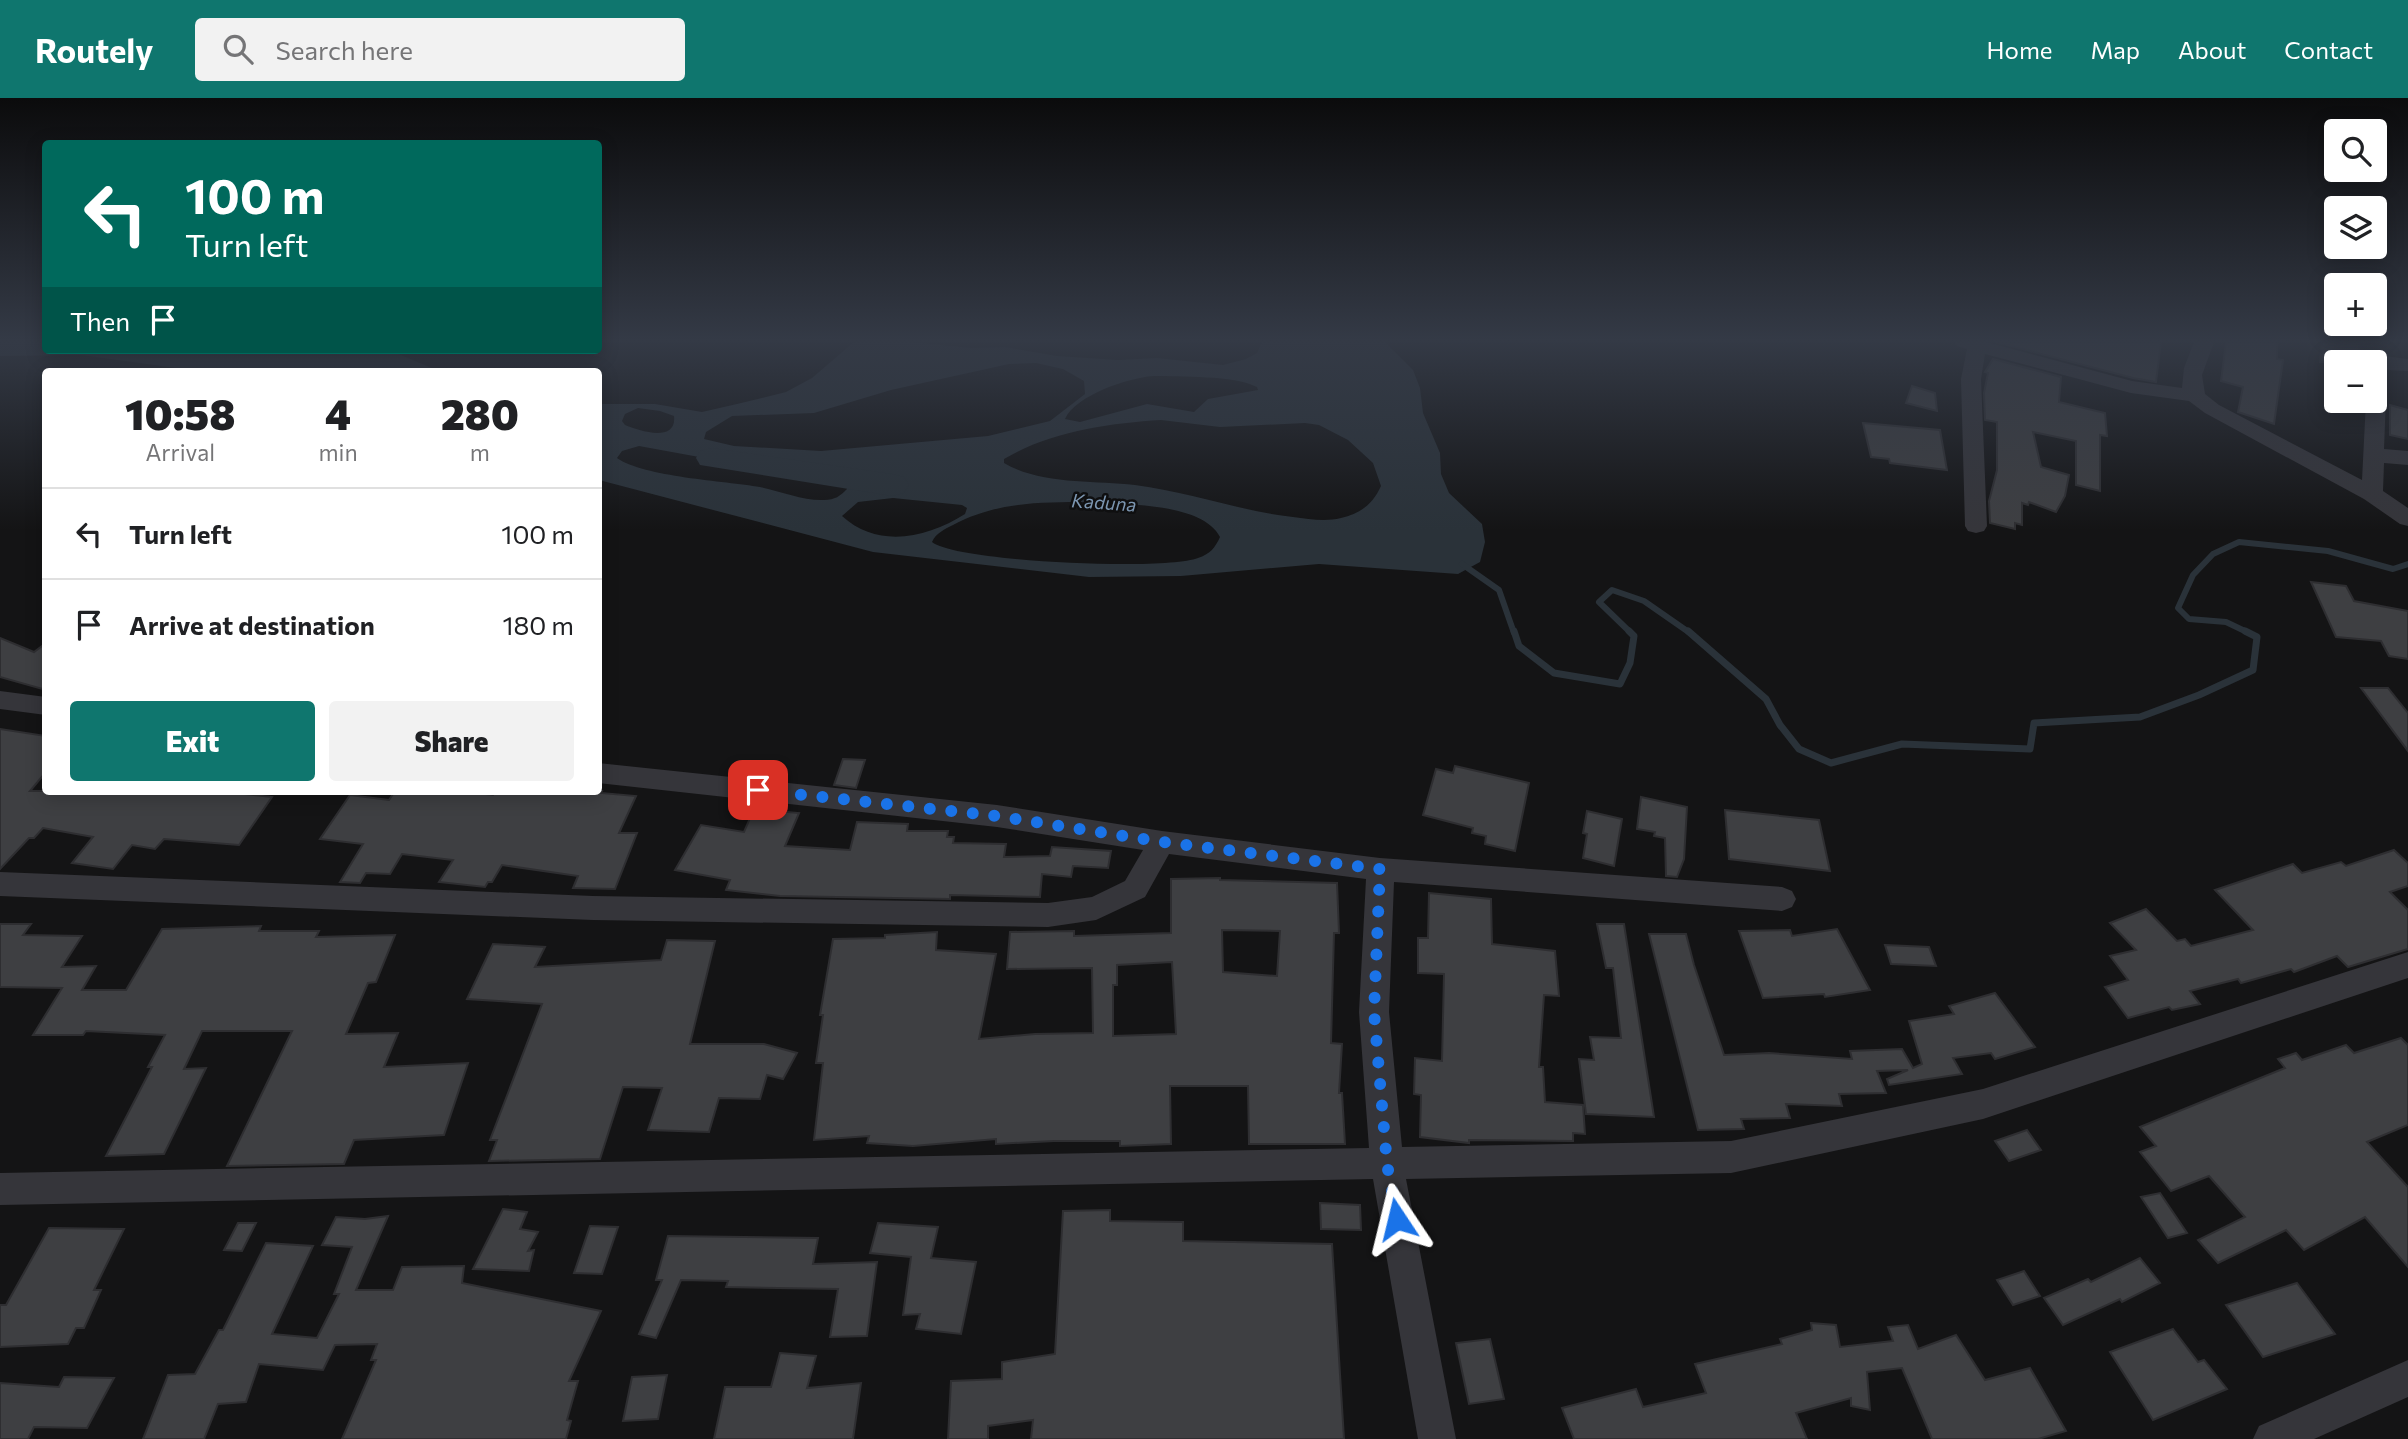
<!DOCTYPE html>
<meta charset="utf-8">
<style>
:root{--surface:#fff;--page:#f2f2f2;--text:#202124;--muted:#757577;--line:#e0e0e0;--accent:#0f766e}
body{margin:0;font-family:Commissioner,sans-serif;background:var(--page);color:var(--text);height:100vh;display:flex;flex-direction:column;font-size:26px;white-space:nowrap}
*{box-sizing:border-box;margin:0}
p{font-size:23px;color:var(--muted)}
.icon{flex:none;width:38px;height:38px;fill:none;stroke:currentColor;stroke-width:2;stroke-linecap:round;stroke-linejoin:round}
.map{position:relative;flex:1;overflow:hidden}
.panel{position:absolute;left:42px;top:270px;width:560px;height:427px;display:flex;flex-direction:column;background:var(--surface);border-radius:7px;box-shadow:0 4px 18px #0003}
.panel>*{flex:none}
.top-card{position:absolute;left:42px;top:42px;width:560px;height:214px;border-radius:7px;box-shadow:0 4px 18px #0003;background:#00695c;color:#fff;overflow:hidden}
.controls{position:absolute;left:2324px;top:21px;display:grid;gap:14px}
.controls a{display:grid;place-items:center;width:63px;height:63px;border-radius:7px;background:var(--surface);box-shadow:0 4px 18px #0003;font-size:35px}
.pin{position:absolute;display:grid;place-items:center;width:60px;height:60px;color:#fff;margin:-30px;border-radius:14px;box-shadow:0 4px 10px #0006}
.me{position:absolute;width:77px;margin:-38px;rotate:350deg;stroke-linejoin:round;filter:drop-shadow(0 0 5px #0008)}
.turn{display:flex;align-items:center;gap:24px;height:147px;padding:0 28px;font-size:32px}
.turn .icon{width:91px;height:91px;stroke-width:2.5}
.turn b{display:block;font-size:49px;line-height:60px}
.then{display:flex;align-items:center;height:66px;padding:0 28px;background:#0003;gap:14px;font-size:26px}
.eta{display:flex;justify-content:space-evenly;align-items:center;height:119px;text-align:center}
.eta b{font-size:42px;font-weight:800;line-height:49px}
.cta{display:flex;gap:14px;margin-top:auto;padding:14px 28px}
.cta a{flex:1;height:80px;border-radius:7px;background:var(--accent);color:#fff;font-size:28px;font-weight:800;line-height:80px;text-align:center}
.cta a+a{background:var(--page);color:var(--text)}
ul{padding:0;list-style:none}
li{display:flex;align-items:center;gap:21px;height:91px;padding:0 28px;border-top:2px solid var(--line)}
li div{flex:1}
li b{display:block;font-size:26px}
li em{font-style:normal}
header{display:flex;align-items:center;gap:42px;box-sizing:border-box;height:98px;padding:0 35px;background:var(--accent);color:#fff}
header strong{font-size:33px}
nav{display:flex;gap:38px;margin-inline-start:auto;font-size:24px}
.search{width:490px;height:63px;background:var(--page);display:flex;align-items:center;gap:18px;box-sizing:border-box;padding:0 24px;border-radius:7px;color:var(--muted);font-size:26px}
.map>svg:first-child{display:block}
</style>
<header>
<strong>Routely</strong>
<div class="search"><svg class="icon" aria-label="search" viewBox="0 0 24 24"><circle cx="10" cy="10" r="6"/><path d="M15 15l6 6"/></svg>Search here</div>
<nav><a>Home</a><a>Map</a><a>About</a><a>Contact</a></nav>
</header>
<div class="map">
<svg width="2408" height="1341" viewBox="0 0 2408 1341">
<rect width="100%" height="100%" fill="#141415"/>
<g fill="#2a3239" fill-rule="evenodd">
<path d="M0,244H45L46,252H389L439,273H198L81,257L0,258Z"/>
<path d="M854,244H911L971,250L1005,249L1057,258L1118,262L1157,260L1223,267L1246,261L1257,255L1262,244H1385L1413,272L1420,290L1423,315L1440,355L1441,376L1449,395L1482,426L1485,444L1480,464L1458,476L1319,466L1181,478L1089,479L873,454L599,382V306H655L702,314L737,306L786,294L812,280ZM1036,265L1063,271L1084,283L1085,296L1050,323L988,338L821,353L734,348L704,341L706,334L732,318L814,315L891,292L1009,266ZM1153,278C1181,279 1233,277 1257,289L1258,292L1208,301L1194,314L1147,306L1080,324L1065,321C1076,297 1128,280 1153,278ZM638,310L660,313L674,318C677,345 639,333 625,327L622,323L625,316ZM1161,322L1220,329L1305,325L1319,327L1348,342L1373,365L1381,388C1373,406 1360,416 1341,420C1325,424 1309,421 1293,419C1240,413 1189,394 1135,387C1093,382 1042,387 1004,365V361C1049,334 1109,325 1161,322ZM639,348L721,363L837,379L846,385L847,391C840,398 835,402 824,402C804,403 780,393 760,389C725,383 644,379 617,360L622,353ZM893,400L962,407L967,410L965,416C927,440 878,451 842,418L858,404ZM1088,404C1123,407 1202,404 1220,439C1215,450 1210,456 1198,460C1165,473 957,464 932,444C936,435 945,431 953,427C996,404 1040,404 1088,404Z"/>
</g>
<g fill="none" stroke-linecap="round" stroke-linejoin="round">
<g stroke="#2a3239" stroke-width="6">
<path d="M1462,466L1499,492L1514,535"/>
<path d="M1631,535L1599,504L1612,492L1644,503L1690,535"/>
<path d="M2249,535L2226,524L2189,521L2178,510L2193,477L2213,456L2239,444L2328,453L2393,471L2408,466"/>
</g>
<g stroke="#2a3239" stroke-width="7">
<path d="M1514,533L1519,548L1554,575L1620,586L1630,565L1634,538L1629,533"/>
<path d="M1688,533L1766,601L1780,627L1799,651L1831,665L1902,646L2030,651L2034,625L2140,619L2199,597L2253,572L2257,539L2245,533"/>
</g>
<path fill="#2a3239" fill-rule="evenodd" d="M712,350L892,376L904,379L909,387L904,395L892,398L700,367L696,360L700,353Z"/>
</g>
<g fill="#3e3f42" stroke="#2e2e31" stroke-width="2" fill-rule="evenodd">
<path d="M1996,244H2161L2156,284L2133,280Z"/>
<path d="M2226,244H2277V261L2283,262L2274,326L2238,314L2243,289L2221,283Z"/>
<path d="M2322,244H2359V264H2320Z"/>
<path d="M1993,261L2061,279L2059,304L2105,315L2107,338L2100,337V393L2076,387V343L2033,334L2041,369L2069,377L2065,398L2056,414L2029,404L2028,407L2022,405V427L2015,425V431L1990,425L1989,403L1997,372V324L1985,322L1984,295L1988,275L1985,274Z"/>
<path d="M1912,288L1935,295L1937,313L1906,305Z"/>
<path d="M2390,307L2408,312V341L2390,337Z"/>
<path d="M1863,325L1940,332L1947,372L1890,365L1889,361L1871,359Z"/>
<path d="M2311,484L2346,488L2354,503L2408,513V561L2389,558L2381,543L2336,539Z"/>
<path d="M0,540L34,554L46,545V592L0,579Z"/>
<path d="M2361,590H2388L2408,615V653Z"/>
<path d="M0,631L46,638V674L30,693H217L272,699L239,747L164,741L155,751L132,747L113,771L72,765L93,739L43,730L34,740H29L0,771Z"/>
<path d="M843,661L865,662L856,690L834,687Z"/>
<path d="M1455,668L1529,685L1515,753L1485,746L1486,738L1472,735L1473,730L1423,717L1436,671L1453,675Z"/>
<path d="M395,693L455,696L462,693L493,697L496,693L563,696L564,693H602L601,695L636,698L619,735H637L615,791L573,790L578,778L502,767L492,784H488L485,789L439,784L453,762L402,756L390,776L366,775L360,785L340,784L363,746L320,741L350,697L389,702Z"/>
<path d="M1641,699L1687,709L1684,761L1677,779L1666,778L1665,740L1654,738L1655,734L1637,731Z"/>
<path d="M754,711L799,715L785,748L850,752L857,724L908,726L907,733H948L947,739H954L953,745L1006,746L1004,759L1050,758L1052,749L1111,753L1108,770L1073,768L1071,779L1042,776L1040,799L950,797V801L780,798L726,792L730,782L675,772L701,727L744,734Z"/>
<path d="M1725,712L1819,722L1830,773L1729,761Z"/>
<path d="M1587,713L1622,721L1614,768L1583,760L1587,736L1583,735Z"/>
<path d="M2394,752L2408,765V788L2390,794L2408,812V851L2348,869L2337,858L2294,874L2291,871L2241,885L2238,881L2190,893L2200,906L2172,912L2169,909L2128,920L2105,889L2128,882L2110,858L2136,852L2110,825L2146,811L2177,843L2185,841L2191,848L2253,832L2215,792L2293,766L2302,775L2341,764L2346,768Z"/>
<path d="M1220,780V782L1337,785L1339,835H1334L1331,945L1342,946L1339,995H1342L1345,1046H1249L1248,988H1170L1171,1046L1120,1048V1043H1054L996,1046V1041L913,1048L867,1045L869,1038L814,1042L823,965H816L823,917H820L833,841L885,840V837L937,834L936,852L996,856L979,941L1035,936L1093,935L1092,870L1007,871L1010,834L1074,833V838L1171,835V781ZM1222,832L1280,833L1277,878L1223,874ZM1172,864L1176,936L1113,938V887H1117V867Z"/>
<path d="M1429,795L1491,801L1492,846L1555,853L1559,898L1544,897L1539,969H1543L1545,1004L1583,1007L1585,1036L1573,1035V1043L1469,1042V1045L1420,1039L1421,997L1414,996L1415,960L1442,963L1444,876L1418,875V840H1428Z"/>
<path d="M0,826H31L23,837L82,838L62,869L96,868L82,892H126L162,831L261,828L259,833H319L316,839L395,837L376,884L368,885L346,936L398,935L384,969L468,965L444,1037L354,1042L344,1066L227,1068L292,933H202L184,971L206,970L164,1056L106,1058L152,969H148L165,937L86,933L83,937H33L62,890L0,889Z"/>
<path d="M1597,826H1624L1654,1019L1586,1016L1579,961L1594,962L1590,939L1621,940L1613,870H1606Z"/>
<path d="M1837,831L1870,892L1825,899L1824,896L1763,900L1739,833L1790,832L1792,838Z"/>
<path d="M1649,836H1686L1694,867L1724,957L1769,955L1852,961L1850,953L1902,951L1913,970L1922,966L1909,923L1954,916L1949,908L1995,895L2035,949L1995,961L1991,955L1953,960L1962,976L1889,987L1887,981L1908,972L1877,973L1886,995L1839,996L1842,1008L1786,1006L1790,1020L1741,1021L1744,1031L1698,1032Z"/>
<path d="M667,842L715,843L690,946H764L797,955L783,981L767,977L760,1001L719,1000L709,1034L648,1032L662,990L623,989L600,1061L489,1063L497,1042H490L542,906L467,901L493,846L545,849L535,869L661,862Z"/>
<path d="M1885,847L1929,849L1936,868L1891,866Z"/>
<path d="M2401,940L2408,947V1027L2367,1044L2408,1089V1169L2365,1119L2304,1152L2286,1132L2218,1165L2198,1142L2245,1119L2209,1078L2171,1093L2140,1054L2156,1048L2140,1029L2285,970L2278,961L2296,955L2302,962L2346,947L2354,955Z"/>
<path d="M2027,1032L2041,1052L2009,1063L1995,1043Z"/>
<path d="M2160,1095L2187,1135L2168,1140L2141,1099Z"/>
<path d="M1320,1105L1360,1107L1361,1132L1321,1131Z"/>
<path d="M503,1111L527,1114L520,1131L538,1134L528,1153L534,1152L529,1173L473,1171Z"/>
<path d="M1110,1112V1123L1183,1124V1143L1332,1146L1344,1341H1031L1033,1322L988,1328V1341H948L951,1283L1002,1281V1264L1055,1256L1063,1113Z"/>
<path d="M388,1118L356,1192H393L402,1169L464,1168L462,1185L601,1213L569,1283H578L567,1322L571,1323L566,1341H342L376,1262H371L377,1246L335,1247L323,1272L259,1266L246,1304L218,1306L204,1341H143L168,1277L195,1276L219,1232H223L266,1145L313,1148L272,1236L317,1240L339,1196H334L352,1149L322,1147L336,1119L365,1121Z"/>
<path d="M238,1125H256L242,1153L224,1152Z"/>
<path d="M878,1125L938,1129L931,1160L976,1164L961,1236L916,1231L920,1216L903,1217L911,1159L870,1155Z"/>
<path d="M590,1128L618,1129L602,1176L574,1175Z"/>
<path d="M49,1130L124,1131L94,1192H101L84,1230H76L68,1246L0,1249V1207H6Z"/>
<path d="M668,1138L818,1140L813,1166L877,1164L867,1238L830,1239L838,1191L726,1189L728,1183L681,1182L656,1240L639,1236L662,1182H656Z"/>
<path d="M2140,1160L2160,1185L2122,1204L2120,1201L2063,1227L2044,1200L2088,1181L2091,1184Z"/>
<path d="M2024,1173L2040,1198L2013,1207L1997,1182Z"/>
<path d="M2297,1185L2335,1236L2263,1259L2226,1207Z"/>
<path d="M1811,1225L1836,1227L1840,1249L1893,1243L1888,1229L1908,1227L1918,1251L1956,1237L1985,1282L2030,1270L2066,1333L2038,1341H1932L1902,1270L1867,1274L1870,1312L1851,1308V1300L1796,1315L1807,1341H1574L1562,1310L1636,1291L1643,1309L1706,1295L1695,1266L1782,1246L1780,1241L1812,1232Z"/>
<path d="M2173,1231L2198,1264L2204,1262L2227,1291L2153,1322L2110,1254Z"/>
<path d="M1490,1241L1504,1301L1469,1306L1456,1245Z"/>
<path d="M780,1255L816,1258L807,1290L861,1285L853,1341H714L725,1289H771Z"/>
<path d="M667,1277L658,1321L623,1323L632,1279Z"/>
<path d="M64,1279L114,1280L87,1330L34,1329L28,1341H0V1285L59,1289Z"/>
</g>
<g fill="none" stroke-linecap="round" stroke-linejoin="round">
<g fill="#35353a" fill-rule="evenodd">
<path d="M1954,244H1986L2132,283L2182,290L2184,270L2194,244H2214L2202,277L2205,296L2219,307L2362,382L2366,303H2375V264H2372L2384,258L2408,261V273L2387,272L2384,351L2408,353V367L2384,365L2383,393L2408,410V428L2400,426L2364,401L2205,315L2189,303L2131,295L1985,256L1981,281L1987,428L1984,433L1976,435L1968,433L1965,428L1961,281L1967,251L1957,248Z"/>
<path d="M0,593L46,599V617L0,611Z"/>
<path d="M598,665L997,707L1162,733L1380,760L1782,789L1792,793L1796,801L1792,809L1782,813L1394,784L1389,914L1402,1049L1731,1043L1983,991L2408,854V880L1983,1021L1731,1075L1406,1081L1456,1341H1418L1373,1081L0,1107V1075L1369,1050L1359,914L1366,781L1169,756L1145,799L1096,822L1048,829L593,822L0,798V774L593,798L1048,805L1092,799L1125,783L1143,752L997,729L598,685Z"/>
<path d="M2408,1262V1299L2314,1341H2253L2259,1328Z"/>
</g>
</g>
<linearGradient id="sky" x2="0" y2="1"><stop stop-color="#0b0b0c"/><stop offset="0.56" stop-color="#343a46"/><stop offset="1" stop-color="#343a46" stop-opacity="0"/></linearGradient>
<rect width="2408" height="432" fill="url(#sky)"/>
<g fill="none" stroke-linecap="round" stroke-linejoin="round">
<path stroke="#1a73e8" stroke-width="12" stroke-dasharray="0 21.6" d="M758,692L997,718L1162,744L1380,771L1374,914L1387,1066L1397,1121"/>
</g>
<g text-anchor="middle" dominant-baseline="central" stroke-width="5" stroke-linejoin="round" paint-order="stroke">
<g font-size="19" font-style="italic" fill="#7c96b1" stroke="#0f0f10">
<text transform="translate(1104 404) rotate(4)">Kaduna</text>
</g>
</g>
</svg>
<div class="controls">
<a><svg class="icon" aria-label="search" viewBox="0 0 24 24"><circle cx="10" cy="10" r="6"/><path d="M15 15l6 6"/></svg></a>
<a><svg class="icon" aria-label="layers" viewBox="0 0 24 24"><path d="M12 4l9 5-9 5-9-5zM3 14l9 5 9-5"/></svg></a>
<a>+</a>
<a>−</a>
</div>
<div class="pin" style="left:758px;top:692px;background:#d93025"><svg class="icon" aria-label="arrive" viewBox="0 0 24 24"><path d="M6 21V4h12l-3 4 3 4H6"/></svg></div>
<svg class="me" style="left:1397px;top:1121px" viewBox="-20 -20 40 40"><path d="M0-17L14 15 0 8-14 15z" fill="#1a73e8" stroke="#fff" stroke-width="4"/></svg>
<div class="top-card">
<div class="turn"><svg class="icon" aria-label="left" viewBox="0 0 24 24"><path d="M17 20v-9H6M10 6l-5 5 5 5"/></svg><div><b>100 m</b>Turn left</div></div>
<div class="then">Then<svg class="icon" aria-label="arrive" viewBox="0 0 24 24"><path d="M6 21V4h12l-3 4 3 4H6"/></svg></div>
</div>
<section class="panel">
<div class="eta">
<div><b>10:58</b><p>Arrival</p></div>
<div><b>4</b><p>min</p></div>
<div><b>280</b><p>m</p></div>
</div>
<ul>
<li><svg class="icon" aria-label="left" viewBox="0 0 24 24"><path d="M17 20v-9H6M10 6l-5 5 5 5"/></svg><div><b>Turn left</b></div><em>100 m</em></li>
<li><svg class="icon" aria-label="arrive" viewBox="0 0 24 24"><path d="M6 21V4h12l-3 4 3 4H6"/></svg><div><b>Arrive at destination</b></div><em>180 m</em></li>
</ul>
<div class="cta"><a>Exit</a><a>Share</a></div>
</section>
</div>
